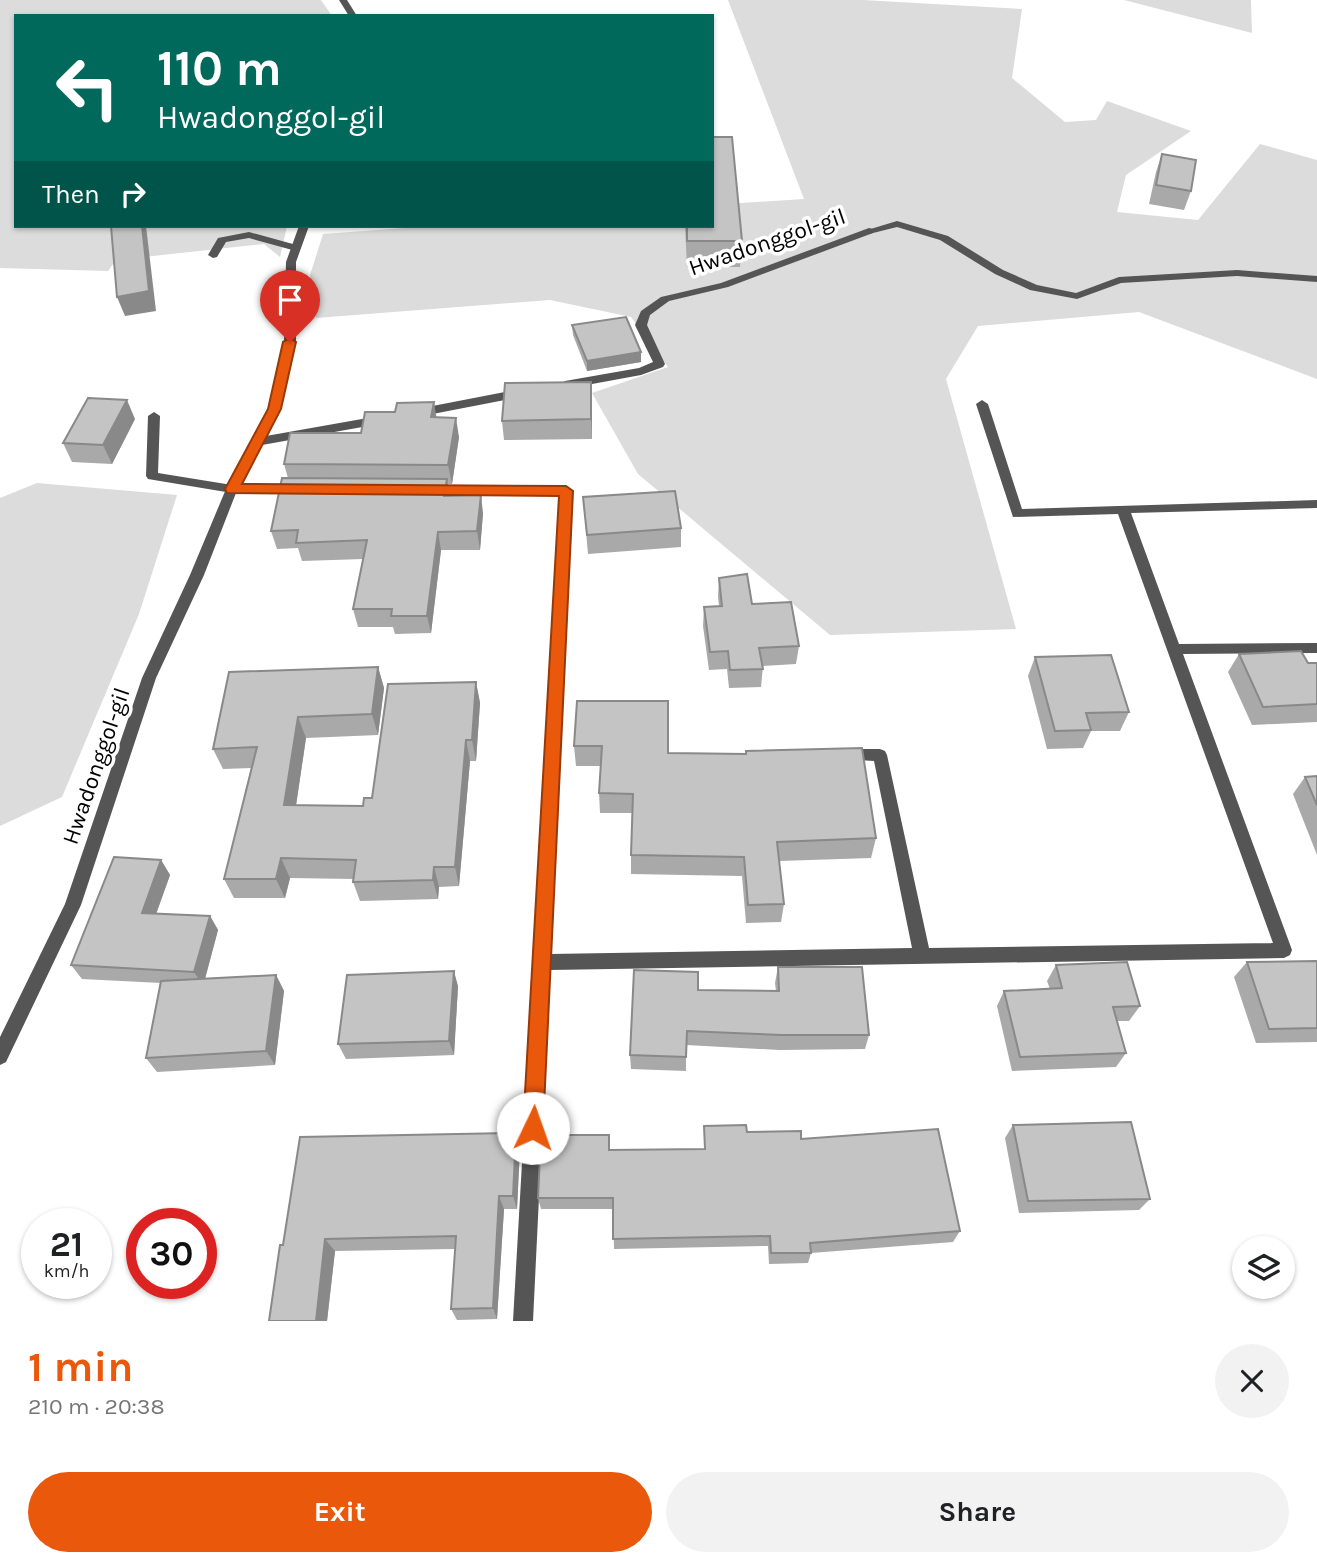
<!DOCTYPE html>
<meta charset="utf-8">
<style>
:root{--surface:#fff;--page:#f2f2f2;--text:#202124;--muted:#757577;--accent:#ea580c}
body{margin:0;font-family:Karla,sans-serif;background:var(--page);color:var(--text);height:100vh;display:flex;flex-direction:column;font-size:26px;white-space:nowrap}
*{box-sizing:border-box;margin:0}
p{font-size:23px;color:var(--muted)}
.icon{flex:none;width:38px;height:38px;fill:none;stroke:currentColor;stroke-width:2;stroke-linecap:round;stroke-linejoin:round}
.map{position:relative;height:1321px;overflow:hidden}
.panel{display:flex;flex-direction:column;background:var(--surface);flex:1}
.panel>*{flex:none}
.guide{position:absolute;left:14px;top:14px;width:700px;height:214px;border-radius:0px;box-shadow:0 2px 5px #0004;background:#00695c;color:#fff;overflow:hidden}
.controls{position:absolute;left:1232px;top:1236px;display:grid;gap:14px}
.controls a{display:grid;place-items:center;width:63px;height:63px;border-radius:50%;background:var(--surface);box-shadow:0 2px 5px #0004;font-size:35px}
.speed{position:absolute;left:21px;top:1208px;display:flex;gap:14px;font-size:35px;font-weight:700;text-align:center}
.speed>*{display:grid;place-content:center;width:91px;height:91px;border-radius:50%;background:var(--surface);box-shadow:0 2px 5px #0004;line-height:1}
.speed small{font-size:18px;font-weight:400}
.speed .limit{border:10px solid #d22;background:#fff;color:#111}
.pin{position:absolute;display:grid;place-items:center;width:60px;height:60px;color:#fff;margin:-72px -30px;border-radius:50% 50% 50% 0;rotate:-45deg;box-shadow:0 0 7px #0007}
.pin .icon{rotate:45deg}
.me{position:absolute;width:77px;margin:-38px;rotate:3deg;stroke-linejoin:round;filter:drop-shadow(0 0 5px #0008)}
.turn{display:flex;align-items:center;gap:24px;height:147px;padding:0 28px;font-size:32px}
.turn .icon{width:91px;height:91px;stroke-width:2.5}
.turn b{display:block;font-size:49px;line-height:60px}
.then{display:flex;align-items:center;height:66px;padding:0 28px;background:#0003;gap:14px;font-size:26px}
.round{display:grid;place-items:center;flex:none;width:74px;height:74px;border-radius:37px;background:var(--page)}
.head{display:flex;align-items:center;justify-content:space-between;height:119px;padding:0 28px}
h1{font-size:42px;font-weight:700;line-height:52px;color:var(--accent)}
.primary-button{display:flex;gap:14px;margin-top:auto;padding:14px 28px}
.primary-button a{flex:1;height:80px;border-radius:42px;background:var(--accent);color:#fff;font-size:28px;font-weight:700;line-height:80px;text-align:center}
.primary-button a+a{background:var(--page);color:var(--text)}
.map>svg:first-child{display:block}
</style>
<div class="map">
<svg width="1317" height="1321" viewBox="0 0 1317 1321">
<rect width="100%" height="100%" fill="#fff"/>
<g fill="#dcdcdc">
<path d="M0,0H321L332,16H16V226H287L280,257L264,244L116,260L108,271L0,268Z"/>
<path d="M728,0H863L1022,9L1012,78L1065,122L1096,120L1107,101L1191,131L1126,175L1117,212L1198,220L1260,144L1317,160V379L1139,312L978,326L946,379L1016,629L830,635L638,474L592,393L668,367L631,317L550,300L316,318L310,275L323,234L431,226H712V205L804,199Z"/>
<path d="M1124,0H1251L1252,33Z"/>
<path d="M37,483L177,495L139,614L62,797L0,826V498Z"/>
</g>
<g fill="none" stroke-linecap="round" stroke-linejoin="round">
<g fill="#555" fill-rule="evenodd">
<path d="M897,221L948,236L1003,270L1037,285L1076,293L1119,277L1237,270L1317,276V282L1237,276L1121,283L1077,299L1030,290L995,274L940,240L897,227L869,234L864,231Z"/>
<path d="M249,232L300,246L301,248L296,251L249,238L226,242L217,257L213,258L208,255L218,238Z"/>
<path d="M154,412L160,416L158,473L232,485L238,489L236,492L232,493L148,479L146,476L148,416Z"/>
</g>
<g fill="#555" fill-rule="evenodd">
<path d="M339,0H347L357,16H349Z"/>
<path d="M299,226H309L296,262V342L281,409L266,436L379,416L385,420L379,424L262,445L241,485H297L303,489L297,493H236L204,575L156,678L81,905L6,1062L0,1065V1037L65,904L142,678L190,575L226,489L269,409L284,342L286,262Z"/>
<path d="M869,228L873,229V233L728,287L669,301L650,315L647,325L665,364L663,367L641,375L565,389L559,385L565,381L639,368L653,362L635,325L641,311L661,297L721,283Z"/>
<path d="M521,389L527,393L525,396L417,417L411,413L417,409Z"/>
<path d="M982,400L988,404L1022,509L1317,500V508L1131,513L1179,644L1317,643V653L1183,654L1292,950L1290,955L1284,958L550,970L533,1321H513L560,495L430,494L424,490L426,487H566L572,491L550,954L912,948L874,761L840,759L838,755L840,751L845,749H880L885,751L887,755L929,948L1273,943L1118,514L1013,517L976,404Z"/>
</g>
</g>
<g fill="#a9a9a9">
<path d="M1162,154L1191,191L1184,210L1149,204L1156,172Z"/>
<path d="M685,226H712L742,241L740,267H687Z"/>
<path d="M572,325L641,362L587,371L573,335Z"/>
<path d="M592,401V439L504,440L502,421Z"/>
<path d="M437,417L459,437L452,484H448L450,496L483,513L480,550H441L431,633L395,634L393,627H358L353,609L363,559L302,561L298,548L277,549L271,531L288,478L284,464L361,433Z"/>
<path d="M135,419L112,464L72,462L63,443Z"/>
<path d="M583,497L681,528V547L588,554Z"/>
<path d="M719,578L752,604L799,646L796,664L763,666L761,687L729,688L727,669L709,670L703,626L704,607L719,606L718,597Z"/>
<path d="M1239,654L1308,663H1317V722L1252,725L1228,672Z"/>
<path d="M1035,657L1129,712L1120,731H1091L1083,748L1047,749L1028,676Z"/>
<path d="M378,667L384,688L378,735L306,738L296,806H363L372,798L476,682L480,703L476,761H470L459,886L439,887L438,899L360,901L353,882V879L290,878L285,898H234L224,879L251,768L223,769L213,749Z"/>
<path d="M577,701L668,753L876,838L871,858L779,861L784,904L781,922L746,923L742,876L631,874V855L632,813H600L599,793L601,766H576L574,746Z"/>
<path d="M1317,776V855L1293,794L1305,777Z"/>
<path d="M161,860L170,875L156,914L210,916L218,930L205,979L276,975L284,991L275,1065L157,1072L146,1058L161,983L82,979L71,965Z"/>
<path d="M1317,961V1042L1256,1043L1234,977L1247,962Z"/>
<path d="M1056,965L1140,1006L1129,1021H1117L1126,1053L1116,1067L1012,1071L997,1006L1004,991L1050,989L1047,981Z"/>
<path d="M778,967L869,1035L865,1049L779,1050L686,1045V1071L631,1069L630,1055L698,990L776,991L775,983Z"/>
<path d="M458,986L454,1055L346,1059L338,1044Z"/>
<path d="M1013,1125L1150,1199L1139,1210L1019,1213L1005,1138Z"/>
<path d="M704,1126L801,1139L960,1231L953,1242L811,1253L808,1263L769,1264L768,1246L614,1249L613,1209H541L538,1198L610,1150L704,1149Z"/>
<path d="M520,1148L517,1209H504L497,1319L457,1320L451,1309L455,1249L335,1251L327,1321H269L283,1245Z"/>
</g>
<g fill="#898989">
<path d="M142,226H146L156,311L125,316L117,297Z"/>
<path d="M641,352V362L587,371V361Z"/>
<path d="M591,382L592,401V439L591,419Z"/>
<path d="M127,400L135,419L112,464L103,445Z"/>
<path d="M434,402L437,421L431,417Z"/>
<path d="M456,418L459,437L452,484L448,465Z"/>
<path d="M447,479L450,497L444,496Z"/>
<path d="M481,495L483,513L480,550L477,531Z"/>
<path d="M438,532L441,550L431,633L427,616Z"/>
<path d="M378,667L384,688L378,735L372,714Z"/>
<path d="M476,682L480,703L476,761L472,740Z"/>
<path d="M298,717L306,738L293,825L284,805Z"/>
<path d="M466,740L470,761L459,886L455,867Z"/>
<path d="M281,858L290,878L285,898L276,879Z"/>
<path d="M161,860L170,875L151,928L142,913Z"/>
<path d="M434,867L439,887L438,899L433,880Z"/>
<path d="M210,916L218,930L203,986L194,972Z"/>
<path d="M454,971L458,986L454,1055L449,1041Z"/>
<path d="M276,975L284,991L275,1065L266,1051Z"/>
<path d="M516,1133L520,1148L517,1209L513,1196Z"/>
<path d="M499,1196L504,1209L497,1319L493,1308Z"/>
<path d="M325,1239L335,1251L327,1321H316Z"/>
</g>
<g fill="#c4c4c4" stroke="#898989" stroke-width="2">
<path d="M712,137H732L742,241H687V226H712Z"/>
<path d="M1162,154L1196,160L1191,191L1156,185Z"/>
<path d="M111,226H142L149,291L117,297Z"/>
<path d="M626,317L641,352L587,361L572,325Z"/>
<path d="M591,382V419L502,421L505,383Z"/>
<path d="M88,398L127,400L103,445L63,443Z"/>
<path d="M434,402L431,417L456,418L448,465L284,464L290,433H361L365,412H395L397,403Z"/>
<path d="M282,478L447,479L444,496L481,495L477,531L438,532L427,616H391L392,609H353L367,540L296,543L298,530L271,531Z"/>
<path d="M675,491L681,528L587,535L583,497Z"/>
<path d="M747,574L752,604L791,602L799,646L759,648L763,669L730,670L728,651L710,652L704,607L722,606L719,578Z"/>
<path d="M1301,651L1308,663H1317V704L1263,707L1239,654Z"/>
<path d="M1111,655L1129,712L1086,713L1091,730L1055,731L1035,657Z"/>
<path d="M378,667L372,714L298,717L284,805L363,806L364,798H372L388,684L476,682L472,740H466L455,867H434L433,880L353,882L356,860L281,858L276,879H224L257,747L213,749L229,672Z"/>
<path d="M577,701H668V753L746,754V751L862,748L876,838L777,842L784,904L748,905L744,857L631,855L633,794L599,793L602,746H574Z"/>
<path d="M1317,776V805L1305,777Z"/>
<path d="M114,857L161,860L142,913L210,916L194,972L71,965Z"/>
<path d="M1317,961V1028L1269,1029L1247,962Z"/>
<path d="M1127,962L1140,1006L1113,1007L1126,1053L1020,1057L1004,991L1062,988L1056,965Z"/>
<path d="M778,967H862L869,1035H782L687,1031L686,1057L630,1055L634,970L698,972V990L779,991Z"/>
<path d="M454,971L449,1041L338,1044L347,975Z"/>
<path d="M276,975L266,1051L146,1058L161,981Z"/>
<path d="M1131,1122L1150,1199L1028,1201L1013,1125Z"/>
<path d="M746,1125L747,1132L801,1131V1139L938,1129L960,1231L810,1243L811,1253H771L770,1236L613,1239V1198H538L541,1135H609V1150L705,1149L704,1126Z"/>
<path d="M516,1133L513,1196H499L493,1308L451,1309L456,1236L325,1239L316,1321H269L280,1245H283L300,1137Z"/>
</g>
<path fill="#ea580c" stroke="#983908" stroke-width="2" d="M290,338L296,342L281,409L242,484L566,486L573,491L543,1128L540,1135L533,1138L526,1135L523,1128L559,496L227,493L225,489L268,409L283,342Z"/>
<g text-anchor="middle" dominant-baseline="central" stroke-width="7" stroke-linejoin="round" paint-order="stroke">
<g font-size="23" fill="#000" stroke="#fff">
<text transform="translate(767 242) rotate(-19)">Hwadonggol-gil</text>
<text transform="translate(96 766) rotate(-71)">Hwadonggol-gil</text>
</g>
</g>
</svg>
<div class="controls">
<a><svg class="icon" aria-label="layers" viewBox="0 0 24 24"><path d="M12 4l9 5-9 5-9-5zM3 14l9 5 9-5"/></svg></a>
</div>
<div class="speed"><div>21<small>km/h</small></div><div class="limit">30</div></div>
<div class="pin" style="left:290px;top:342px;background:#d93025"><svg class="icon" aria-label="arrive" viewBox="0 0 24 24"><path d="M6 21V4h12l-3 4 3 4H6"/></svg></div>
<svg class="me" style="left:533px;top:1128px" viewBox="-20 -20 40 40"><circle r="19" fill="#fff"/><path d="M0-13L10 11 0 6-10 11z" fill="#ea580c"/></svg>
<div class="guide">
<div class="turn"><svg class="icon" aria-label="left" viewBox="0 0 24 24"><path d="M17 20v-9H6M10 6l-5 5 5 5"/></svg><div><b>110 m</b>Hwadonggol-gil</div></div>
<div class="then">Then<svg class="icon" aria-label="right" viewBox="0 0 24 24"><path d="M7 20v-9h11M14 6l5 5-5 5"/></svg></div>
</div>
</div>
<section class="panel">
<div class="head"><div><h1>1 min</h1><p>210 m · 20:38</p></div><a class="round"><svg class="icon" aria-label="close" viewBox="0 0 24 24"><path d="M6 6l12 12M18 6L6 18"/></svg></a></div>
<div class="primary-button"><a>Exit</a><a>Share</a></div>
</section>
